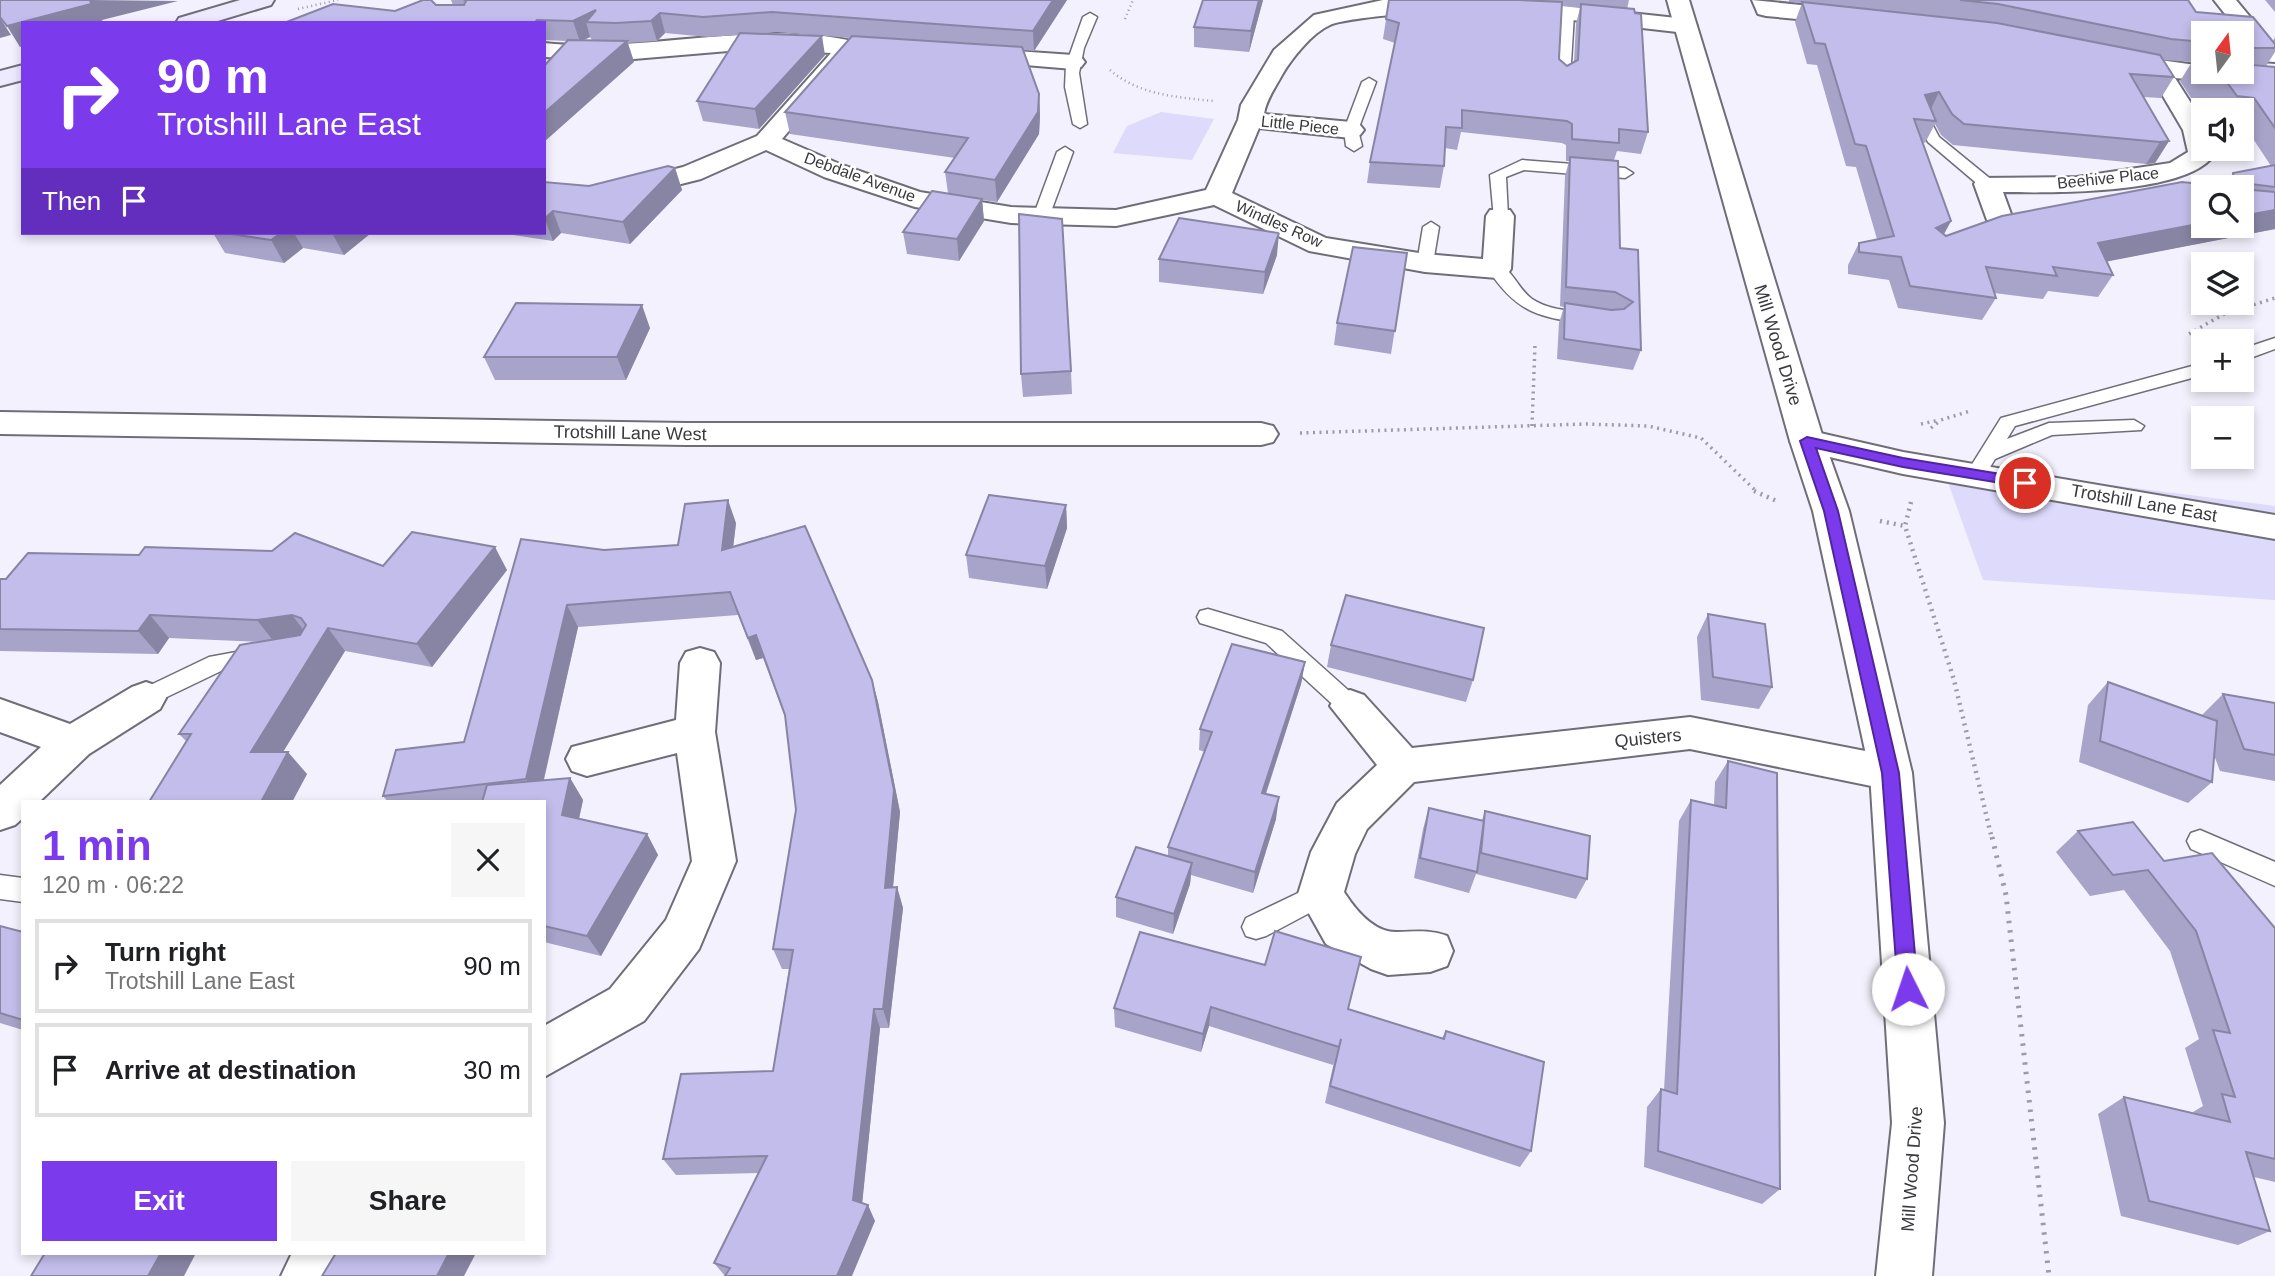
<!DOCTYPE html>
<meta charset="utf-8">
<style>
:root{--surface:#fff;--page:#f6f6f6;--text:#202124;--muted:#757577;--line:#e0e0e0;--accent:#7c3aed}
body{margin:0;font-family:Helvetica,sans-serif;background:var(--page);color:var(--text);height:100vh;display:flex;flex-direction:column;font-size:26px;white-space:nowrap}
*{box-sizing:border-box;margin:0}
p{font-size:23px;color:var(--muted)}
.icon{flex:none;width:38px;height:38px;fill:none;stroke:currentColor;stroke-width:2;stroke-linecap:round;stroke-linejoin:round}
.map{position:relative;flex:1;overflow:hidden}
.details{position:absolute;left:21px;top:800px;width:525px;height:455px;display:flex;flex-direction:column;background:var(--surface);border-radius:0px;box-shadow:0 4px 10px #0003}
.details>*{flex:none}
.hud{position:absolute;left:21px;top:21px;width:525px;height:214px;border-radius:0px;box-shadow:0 4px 10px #0003;background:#7c3aed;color:#fff;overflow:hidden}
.needle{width:46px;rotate:15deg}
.buttons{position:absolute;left:2191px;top:21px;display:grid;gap:14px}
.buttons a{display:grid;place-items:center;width:63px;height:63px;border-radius:0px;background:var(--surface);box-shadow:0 4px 10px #0003;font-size:35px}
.pin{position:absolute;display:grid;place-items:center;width:60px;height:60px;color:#fff;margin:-30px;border:4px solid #fff;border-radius:50%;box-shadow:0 2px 7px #0007}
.me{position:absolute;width:77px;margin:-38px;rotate:356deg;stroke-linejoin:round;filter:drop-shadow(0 0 5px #0008)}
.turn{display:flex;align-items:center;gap:24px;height:147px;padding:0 21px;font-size:32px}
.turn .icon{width:91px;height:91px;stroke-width:2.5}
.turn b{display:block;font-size:49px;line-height:60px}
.then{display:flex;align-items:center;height:66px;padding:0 21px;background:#0003;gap:14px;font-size:26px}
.round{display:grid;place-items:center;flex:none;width:74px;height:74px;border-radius:0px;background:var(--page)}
.head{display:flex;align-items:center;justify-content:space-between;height:119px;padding:0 21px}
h1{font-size:42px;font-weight:700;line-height:52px;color:var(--accent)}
.button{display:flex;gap:14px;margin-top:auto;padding:14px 21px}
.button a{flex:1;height:80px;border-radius:0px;background:var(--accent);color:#fff;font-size:28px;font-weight:700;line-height:80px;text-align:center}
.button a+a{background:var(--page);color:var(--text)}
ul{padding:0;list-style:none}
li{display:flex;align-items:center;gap:21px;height:94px;margin:0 14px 10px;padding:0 7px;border:4px solid var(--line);border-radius:0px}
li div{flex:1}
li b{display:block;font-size:26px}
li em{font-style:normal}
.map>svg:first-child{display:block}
</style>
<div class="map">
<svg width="2275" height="1276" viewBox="0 0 2275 1276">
<rect width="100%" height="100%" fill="#f3f1fd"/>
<g fill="#dddafc">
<path d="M1161,112L1214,119L1192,160L1113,153L1127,126Z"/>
<path d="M1941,463L2275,506V600L1983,580Z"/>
</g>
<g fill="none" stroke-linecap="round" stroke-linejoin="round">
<defs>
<g id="service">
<path d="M1567,10L1574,14L1570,80L1563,84L1556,80L1560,14Z"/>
<path d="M1090,13L1097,17L1084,48L1079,73L1087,124L1080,128L1073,124L1065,87L1066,65L1083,17Z"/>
<path d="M1369,78L1376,82L1358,130L1362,146L1354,151L1346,146L1344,130L1362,82Z"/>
<path d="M1923,115L1928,116L1939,137L1993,181V187H1981L1928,142L1916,119Z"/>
<path d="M1065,147L1073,152L1049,217L1047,220H1035L1033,217L1057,152Z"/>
<path d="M1522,160L1625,168L1633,173L1625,178L1524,170L1506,177L1508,216L1506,219H1494L1490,175Z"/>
<path d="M1431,222L1439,227L1433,263L1425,268L1417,263L1423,227Z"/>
<path d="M1497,264C1511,267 1519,290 1532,299C1552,312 1575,310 1597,315L1600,319L1591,324C1541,318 1517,314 1488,269Z"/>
<path d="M2275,338V349L2242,361V349Z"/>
<path d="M2203,363V375L2015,426L2007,439L2049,423L2134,420L2144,426L2141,430L2052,435L1995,459L1983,479H1969L1966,474L2001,418Z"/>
<path d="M1208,609L1282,631L1358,699L1362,706L1358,713L1350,715L1342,713L1266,643L1200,623L1197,617L1200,611Z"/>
<path d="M257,648L265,651L269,657L265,663L221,671L146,707L138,705L134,698L138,691L209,657Z"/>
<path d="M2200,830L2275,862V886L2191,849L2187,841L2191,833Z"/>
<path d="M0,875L23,878V902L0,899Z"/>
<path d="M1321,882L1330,886L1334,894L1330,902L1266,936L1256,939L1246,936L1242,927L1246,918Z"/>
</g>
<g id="minor">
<path d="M1383,0H1448L1451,4C1444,14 1352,15 1330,25C1312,33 1292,58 1282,75C1275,88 1266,100 1264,114L1351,122L1360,125L1364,130L1360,135L1351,138L1259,128L1232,193L1326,238L1425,254L1483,259L1486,216L1490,210H1510L1514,216L1511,269L1507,275L1497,278L1425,272L1309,251L1214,205L1116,226L1011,223L915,207L824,177L766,150L701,179L597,205L544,201V185L597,189L683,167L757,136L831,53L752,49L622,60L544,57V43C646,54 759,18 856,42L859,47L856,52L782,139L842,165L920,192L1011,207L1116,210L1206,190L1238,120L1241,105L1274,50L1314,15Z"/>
<path d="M1510,0L1686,19L1697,26L1686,33L1502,12L1499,7L1502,2Z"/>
<path d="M1752,0L1851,10L1862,17L1851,24L1766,16L1758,14Z"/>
<path d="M2214,0H2236L2275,47V62L2262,61Z"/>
<path d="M975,48L1073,55L1081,57L1085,62L1081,67L1073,69L967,60L963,55L967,50Z"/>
<path d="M2117,54L2203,66V72H2242V69L2275,72V86L2175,78L2203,122V149H2213L2214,155C2186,195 2050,193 2003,192L2011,214L2007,220H1987L1974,184L1978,178L2077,177L2170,163L2188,152L2183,130L2150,74L2109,66L2105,61L2109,56Z"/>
<path d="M0,412L686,423H1261L1273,426L1278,434L1273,442L1261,445H686L0,434Z"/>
<path d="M1807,430L1903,452L2275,515V539L1903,474L1795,449L1790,441L1795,433Z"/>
<path d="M700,648L714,652L720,663L715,732L736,861L699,949L644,1021L544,1077V1026L610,989L666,920L692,861L677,753L587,776L572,771L566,759L572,747L676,720L680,663L686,652Z"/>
<path d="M146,682L160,687L166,698L160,709L89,754L39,802H23V818L15,825L0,830V785L41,747L0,732V699L70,724L132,687Z"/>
<path d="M1350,690L1364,695L1412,748L1690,717L1891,756L1906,761L1912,773L1906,785L1891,790L1690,749L1414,782L1367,829L1355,854L1344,892C1355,909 1373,932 1396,932C1415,932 1428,929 1447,936L1453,951L1447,966L1430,972L1388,975L1371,969L1326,944L1298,894L1311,852L1337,803L1377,765L1330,706L1336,695Z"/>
<path d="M292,1253H350L340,1276H281Z"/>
</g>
<path id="tertiary" d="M1667,0H1689L1824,441L1849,511L1912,773L1944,1123L1932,1276H1876L1892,1123L1870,773L1813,511L1790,441Z"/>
<g id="secondary">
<path d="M240,0H274L271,5L211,23H176L179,18Z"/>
<path d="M23,65V80L0,86V71Z"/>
</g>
</defs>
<use href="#service" stroke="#6f6e78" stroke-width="3"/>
<use href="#minor" stroke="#6f6e78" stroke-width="4"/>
<use href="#tertiary" stroke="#6f6e78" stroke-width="4"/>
<use href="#secondary" stroke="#6f6e78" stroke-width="4"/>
<g stroke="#9d9ca4" stroke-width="2.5" stroke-dasharray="1 3.5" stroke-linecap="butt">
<path d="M298,9L338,0"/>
<path d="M1125,19L1133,0"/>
<path d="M1110,70C1139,95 1176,97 1213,101"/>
</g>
<g stroke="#9d9ca4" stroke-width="3.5" stroke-dasharray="2 4.5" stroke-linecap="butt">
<path d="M2189,334L2224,314L2275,298"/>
<path d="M1921,424L1940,420"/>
<path d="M1532,426L1535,344"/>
<path d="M1931,428L1941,420L1970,411"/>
<path d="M1300,433L1586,424L1648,426L1701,438L1757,492"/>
</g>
<g stroke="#9d9ca4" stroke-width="4.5" stroke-dasharray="2 5" stroke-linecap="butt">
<path d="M1754,491L1779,502"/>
<path d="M1911,502L1905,526L1954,680L1992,839"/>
<path d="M1880,521L1905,526"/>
</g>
<path stroke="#9d9ca4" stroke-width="5" stroke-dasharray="2.5 7" stroke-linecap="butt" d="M1992,837L2006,895L2049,1276"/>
<use href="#service" fill="#fff" fill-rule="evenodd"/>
<use href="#minor" fill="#fff" fill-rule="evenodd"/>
<use href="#tertiary" fill="#fff" fill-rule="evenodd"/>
<use href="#secondary" fill="#edeafe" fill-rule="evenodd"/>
</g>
<g fill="#a7a3c9" fill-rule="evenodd">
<path d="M451,0H1067L1034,51L1023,50L1039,94L1040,116L1039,134L997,202L982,200L984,221L959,261L907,254L903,232L948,193L945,172L955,158L790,134L785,112L850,38L776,32L759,34L825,55L759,129L703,121L697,101L739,35L708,37L665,33L657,41L628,43L634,62L567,41L544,40V23H284L395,11L436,5H453ZM590,37L592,40H583Z"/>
<path d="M1263,0L1249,52L1194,47V27Z"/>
<path d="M1389,0H1629L1627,9L1648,132L1641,154L1617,151L1614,160L1620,248L1638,250L1641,350L1633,370L1557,359L1559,323L1564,307L1560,306L1565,176L1569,161H1566V145L1562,143L1461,132L1457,150L1445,148L1444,166L1440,188L1367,183L1370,162L1395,43L1383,39ZM1561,6L1580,8L1576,24L1574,62L1567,66L1559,59Z"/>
<path d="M1789,0H2188L2196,12L2253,17L2273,42V41L2275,37V52L2266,66H2275V229L2107,261L2113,275L2098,297L2048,291L2043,299L1994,293L1996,298L1982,320L1898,308L1889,280L1848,274V265L1859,243L1877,239L1856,167L1846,166L1817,65L1807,64L1795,22L1802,3L1789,2ZM2203,33H2242V72H2203ZM2163,60L2192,62L2180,81L2193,101L2212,102L2218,110H2242V122L2271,166L2233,173L2224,187L2182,182L2002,216L1946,236L1944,234L1951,221L1923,142L1925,143L1935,124L1941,135L1953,145L2146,164L2155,163L2169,141L2143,97L2161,98L2174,77ZM2203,187H2242V226H2203Z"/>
<path d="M2265,0H2275V12Z"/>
<path d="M675,168L682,190L630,244L561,233L553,241L500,233H544V182L589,186Z"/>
<path d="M213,233H371L344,255L303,248L284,263L225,253Z"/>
<path d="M1407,253L1391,354L1334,345L1337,323Z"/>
<path d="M1277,255L1263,294L1159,282V259Z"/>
<path d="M650,328L626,380H495L484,357Z"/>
<path d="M1071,371L1072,394L1023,397L1021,374Z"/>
<path d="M1066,505L1067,528L1047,589L969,578L966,555Z"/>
<path d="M736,523L733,547L872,680L878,702L900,812L893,887H897L903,908L889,1028H880L862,1203L875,1221L725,1276L714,1263L759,1173L676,1175L663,1159L773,1071L789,969H782L773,949L796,810L785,717L763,658L756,660L738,615L578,627L544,780L570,778L583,800L579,819L647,834L658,855L601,956L544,942V802H388L383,796L464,742L604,550L678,545Z"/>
<path d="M383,566L507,570L432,667L345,651L283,752L307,774L292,802H149L186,741L179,734L259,642L169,638L158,654L0,651V579Z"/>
<path d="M1708,614L1772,687L1759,709L1701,700L1697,637Z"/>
<path d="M1331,645L1473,680L1466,702L1327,667Z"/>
<path d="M1305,662L1301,684L1266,794L1276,819L1253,893L1191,875L1190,884L1173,934L1116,917V897L1168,856V847L1205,752L1199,750L1200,729Z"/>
<path d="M2108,682L2201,716L2223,694L2275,703V781L2220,771L2214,755L2212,782L2188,803L2079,762L2088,705Z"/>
<path d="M1728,761L1780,1189L1762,1204L1644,1167L1647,1107L1661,1089L1664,1090L1679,821L1691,800L1714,805L1715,782Z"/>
<path d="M1429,808L1482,820L1485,811L1587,879L1576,899L1476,874L1469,893L1414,878L1423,829Z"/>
<path d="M2078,831L2164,861L2275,928V1182L2254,1177L2270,1231L2238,1245L2121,1216L2098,1114L2124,1097L2194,1113L2193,1112L2203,1106L2185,1048L2199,1039L2170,951L2124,890L2090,896L2056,852Z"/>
<path d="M0,926L23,932V1030L0,1023Z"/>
<path d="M1140,932L1348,1009L1442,1038L1446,1031L1531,1151L1520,1167L1325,1103L1334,1062L1333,1065L1209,1026L1201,1052L1115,1027L1114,1008Z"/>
</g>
<g fill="#8884a4">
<path d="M91,0L178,1L102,20L103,23H23V46L20,47L7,26Z"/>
<path d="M1053,0H1067L1034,51L1033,31Z"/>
<path d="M1259,0H1263L1249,52L1251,31Z"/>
<path d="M596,10L586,22L590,37L580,42L573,21Z"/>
<path d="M660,13L665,33L657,41L651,21Z"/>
<path d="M0,18L11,35L0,38Z"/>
<path d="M822,36L825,55L759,129L755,109Z"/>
<path d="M627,41L634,62L544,142V113Z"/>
<path d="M1939,92L1929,113L1925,95Z"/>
<path d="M1039,94L1040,116L1039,134L997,202L995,180Z"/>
<path d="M2169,141L2155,163L2146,164L2160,142Z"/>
<path d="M675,168L682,190L630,244L623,222Z"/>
<path d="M982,199L984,221L959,261L957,239Z"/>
<path d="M2275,210V229L2084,266L2098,243L2203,223V226H2242V216Z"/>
<path d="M553,211L561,233L553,241L545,219Z"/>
<path d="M1951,221L1939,243L1936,228Z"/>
<path d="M281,233H294L303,248L284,263L271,240Z"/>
<path d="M332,233H371L344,255Z"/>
<path d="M1279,233L1277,255L1263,294L1265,272Z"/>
<path d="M642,305L650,328L626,380L617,357Z"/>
<path d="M728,500L736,523L730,573L722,550Z"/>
<path d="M1066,505L1067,528L1047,589L1045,566Z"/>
<path d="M495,547L507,570L432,667L417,644Z"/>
<path d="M567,605L578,627L539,800L526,779Z"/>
<path d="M150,615L169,638L158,654L138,631Z"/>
<path d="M292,615L309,637L275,643L257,620Z"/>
<path d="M328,628L345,651L270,773L251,752Z"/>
<path d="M756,635L763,658L756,660L748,638Z"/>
<path d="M1305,662L1301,684L1259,814L1262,793Z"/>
<path d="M872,680L878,702L900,812L891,908L885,888Z"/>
<path d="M288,752L307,774L292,802H261Z"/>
<path d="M570,778L583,800L575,836L562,815Z"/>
<path d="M1279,797L1276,819L1253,893L1255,872Z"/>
<path d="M647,834L658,855L601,956L587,936Z"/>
<path d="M1192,863L1190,884L1173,934L1174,914Z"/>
<path d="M897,887L903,908L889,1028L883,1009Z"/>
<path d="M1211,1007L1209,1026L1201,1052L1203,1034Z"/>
<path d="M874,1009L880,1028L861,1215L853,1200Z"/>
<path d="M868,1205L875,1221L852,1276H837Z"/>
<path d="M161,1253H196L184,1276H148Z"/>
<path d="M449,1253H476L464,1276H437Z"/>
</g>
<g fill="#c2bdea" stroke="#8884a4" stroke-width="2">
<path d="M0,0H91H90L91,4L7,26L0,17Z"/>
<path d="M423,0H431L436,5H464L466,1L464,0H1053L1033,31L772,12L703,17L660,13L651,21L616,23L586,22L596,10L573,21L537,20L534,23H284L333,4L395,11Z"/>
<path d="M1203,0H1259L1251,31L1194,27Z"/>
<path d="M1389,0H1519L1562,2L1559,59L1567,66L1578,60L1581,4L1634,9L1635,13L1641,14L1648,132L1619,129V143L1572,139V124L1567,121L1462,110V128L1446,127L1444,166L1370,162L1399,23L1386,19Z"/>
<path d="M1960,0H2188L2196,12L2253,17L2275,44V48H2242V33H2203V42L2171,39L1998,4Z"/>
<path d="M1802,2L1997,23L2160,55L2174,77L2130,74L2169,141L2160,142L1964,124L1952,114L1939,92L1925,95L1936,121L1914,119L1951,221L1936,228L1946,236L2002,216L2182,182L2229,187H2203V223L2098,243L2113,275L2053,267L2057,276L1986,267L1996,298L1910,286L1901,257L1859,252V243L1894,236L1866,146L1855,144L1825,44L1815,43Z"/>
<path d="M740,33L822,36L755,109L697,101Z"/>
<path d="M852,36L1022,47L1039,94L1038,112L995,180L945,172L968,138L785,112Z"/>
<path d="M568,40L627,41L544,113V66Z"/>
<path d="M2193,60L2203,61V72H2242V64L2275,67V128L2254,98L2237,96L2226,81L2206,80Z"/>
<path d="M1570,157L1618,161L1620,248L1638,250L1641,350L1564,339L1565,303L1611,310L1624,309L1633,302L1615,292L1566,287Z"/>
<path d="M2275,165V187L2234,182L2233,173Z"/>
<path d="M668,166L675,168L623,222L553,211L544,219V182L589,186Z"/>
<path d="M2242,189L2275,192V210L2242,216Z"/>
<path d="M932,191L982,199L957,239L903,232Z"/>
<path d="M1019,214L1062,219L1071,371L1021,374Z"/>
<path d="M1179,218L1279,233L1265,272L1159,259Z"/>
<path d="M225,233H281L271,240Z"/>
<path d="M1353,247L1407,253L1395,331L1337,323Z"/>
<path d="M516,303L642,305L617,357H484Z"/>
<path d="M989,495L1066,505L1045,566L966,555Z"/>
<path d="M728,500L722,550L805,526L872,680L894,790L885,888L897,887L883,1009H874L853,1200L868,1205L837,1276H725L730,1268L714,1263L767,1156L663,1159L681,1074L773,1071L793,950L773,949L796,810L785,715L756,635L748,638L730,592L567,605L526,779L383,796L396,750L464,742L521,539L604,550L678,545L685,504Z"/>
<path d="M412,532L495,547L417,644L328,628L251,752H288L261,802H149L191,734H179L240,645L300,635L306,625L301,618L292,615L257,620L150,615L138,631L0,629V579H6L28,553L139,555L145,547L272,551L295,533L383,566Z"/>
<path d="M1346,595L1484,628L1473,680L1331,645Z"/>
<path d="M1708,614L1765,624L1772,687L1713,677Z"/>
<path d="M1232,644L1305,662L1262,793L1279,797L1255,872L1168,847L1212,732L1200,729Z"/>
<path d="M2108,682L2217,721L2212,782L2100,741Z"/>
<path d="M2223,694L2275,703V755L2244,749Z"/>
<path d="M1728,761L1777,773L1780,1189L1658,1151L1661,1089L1677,1094L1691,800L1726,808Z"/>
<path d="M570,778L562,815L647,834L587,936L544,926V802H482L487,785Z"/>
<path d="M1429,808L1484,821L1477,872L1420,858Z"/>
<path d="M1485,811L1590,836L1587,879L1481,853Z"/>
<path d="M2133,822L2164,861L2212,853L2275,928V1159L2246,1152L2270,1231L2149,1201L2124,1097L2230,1122L2222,1094L2235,1097L2213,1030L2230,1033L2196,931L2148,870L2113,875L2078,831Z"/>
<path d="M1136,847L1192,863L1174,914L1116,897Z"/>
<path d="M0,926L23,932V1020L0,1013Z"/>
<path d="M1275,931L1361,957L1348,1009L1444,1039L1446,1031L1544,1062L1531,1151L1330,1086L1341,1039L1339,1047L1211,1007L1203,1034L1114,1008L1140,932L1265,965Z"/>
<path d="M45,1253H161L148,1276H31Z"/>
<path d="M336,1253H449L437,1276H322Z"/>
</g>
<path fill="#7c3aed" stroke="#51269a" stroke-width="2" d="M1807,437L1903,458L2025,478L2032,483L2025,487L1903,467L1816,448L1838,511L1899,773L1918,989L1915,995L1908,998L1901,995L1898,989L1882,773L1824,511L1800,441Z"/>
<g text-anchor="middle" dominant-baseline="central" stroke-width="5" stroke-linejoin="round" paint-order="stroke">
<g font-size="16" fill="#3a3a3e" stroke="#fff">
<text transform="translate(1300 125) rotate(6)">Little Piece</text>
<text transform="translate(860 177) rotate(20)">Debdale Avenue</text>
<text transform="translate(2108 178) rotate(-6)">Beehive Place</text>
<text transform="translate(1279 224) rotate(24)">Windles Row</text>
</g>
<g font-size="18" fill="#3a3a3e" stroke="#fff">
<text transform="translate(1778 345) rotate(73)">Mill Wood Drive</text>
<text transform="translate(630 433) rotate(1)">Trotshill Lane West</text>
<text transform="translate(2144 503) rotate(10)">Trotshill Lane East</text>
<text transform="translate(1648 738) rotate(-6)">Quisters</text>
<text transform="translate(1912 1169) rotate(-86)">Mill Wood Drive</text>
</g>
</g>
</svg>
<div class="buttons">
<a><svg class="needle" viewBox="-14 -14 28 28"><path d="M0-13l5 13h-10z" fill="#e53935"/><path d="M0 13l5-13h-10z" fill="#757577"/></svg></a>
<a><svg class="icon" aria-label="sound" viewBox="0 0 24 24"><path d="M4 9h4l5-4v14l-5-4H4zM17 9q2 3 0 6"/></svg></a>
<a><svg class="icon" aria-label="search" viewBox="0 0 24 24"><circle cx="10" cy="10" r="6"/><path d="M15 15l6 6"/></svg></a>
<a><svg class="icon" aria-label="layers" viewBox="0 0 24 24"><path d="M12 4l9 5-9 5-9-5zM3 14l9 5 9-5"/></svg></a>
<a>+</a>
<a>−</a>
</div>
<div class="pin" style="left:2025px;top:483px;background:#d93025"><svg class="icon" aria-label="arrive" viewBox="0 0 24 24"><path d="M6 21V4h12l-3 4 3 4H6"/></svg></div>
<svg class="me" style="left:1908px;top:989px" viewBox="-20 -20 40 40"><circle r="19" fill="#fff"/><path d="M0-13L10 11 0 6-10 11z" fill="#7c3aed"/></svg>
<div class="hud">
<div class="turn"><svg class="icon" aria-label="right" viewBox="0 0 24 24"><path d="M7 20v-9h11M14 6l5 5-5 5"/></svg><div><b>90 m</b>Trotshill Lane East</div></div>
<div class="then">Then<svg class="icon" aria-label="arrive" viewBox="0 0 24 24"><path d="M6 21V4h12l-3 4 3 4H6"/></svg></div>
</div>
<section class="details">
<div class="head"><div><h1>1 min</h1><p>120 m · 06:22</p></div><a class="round"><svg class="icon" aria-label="close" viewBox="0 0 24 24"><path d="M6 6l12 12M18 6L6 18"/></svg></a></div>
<ul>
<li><svg class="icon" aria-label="right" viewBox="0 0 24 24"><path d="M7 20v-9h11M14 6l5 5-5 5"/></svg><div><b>Turn right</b><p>Trotshill Lane East</p></div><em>90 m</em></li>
<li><svg class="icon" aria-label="arrive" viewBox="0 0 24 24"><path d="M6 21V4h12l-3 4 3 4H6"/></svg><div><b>Arrive at destination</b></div><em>30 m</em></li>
</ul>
<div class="button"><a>Exit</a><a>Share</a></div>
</section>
</div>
